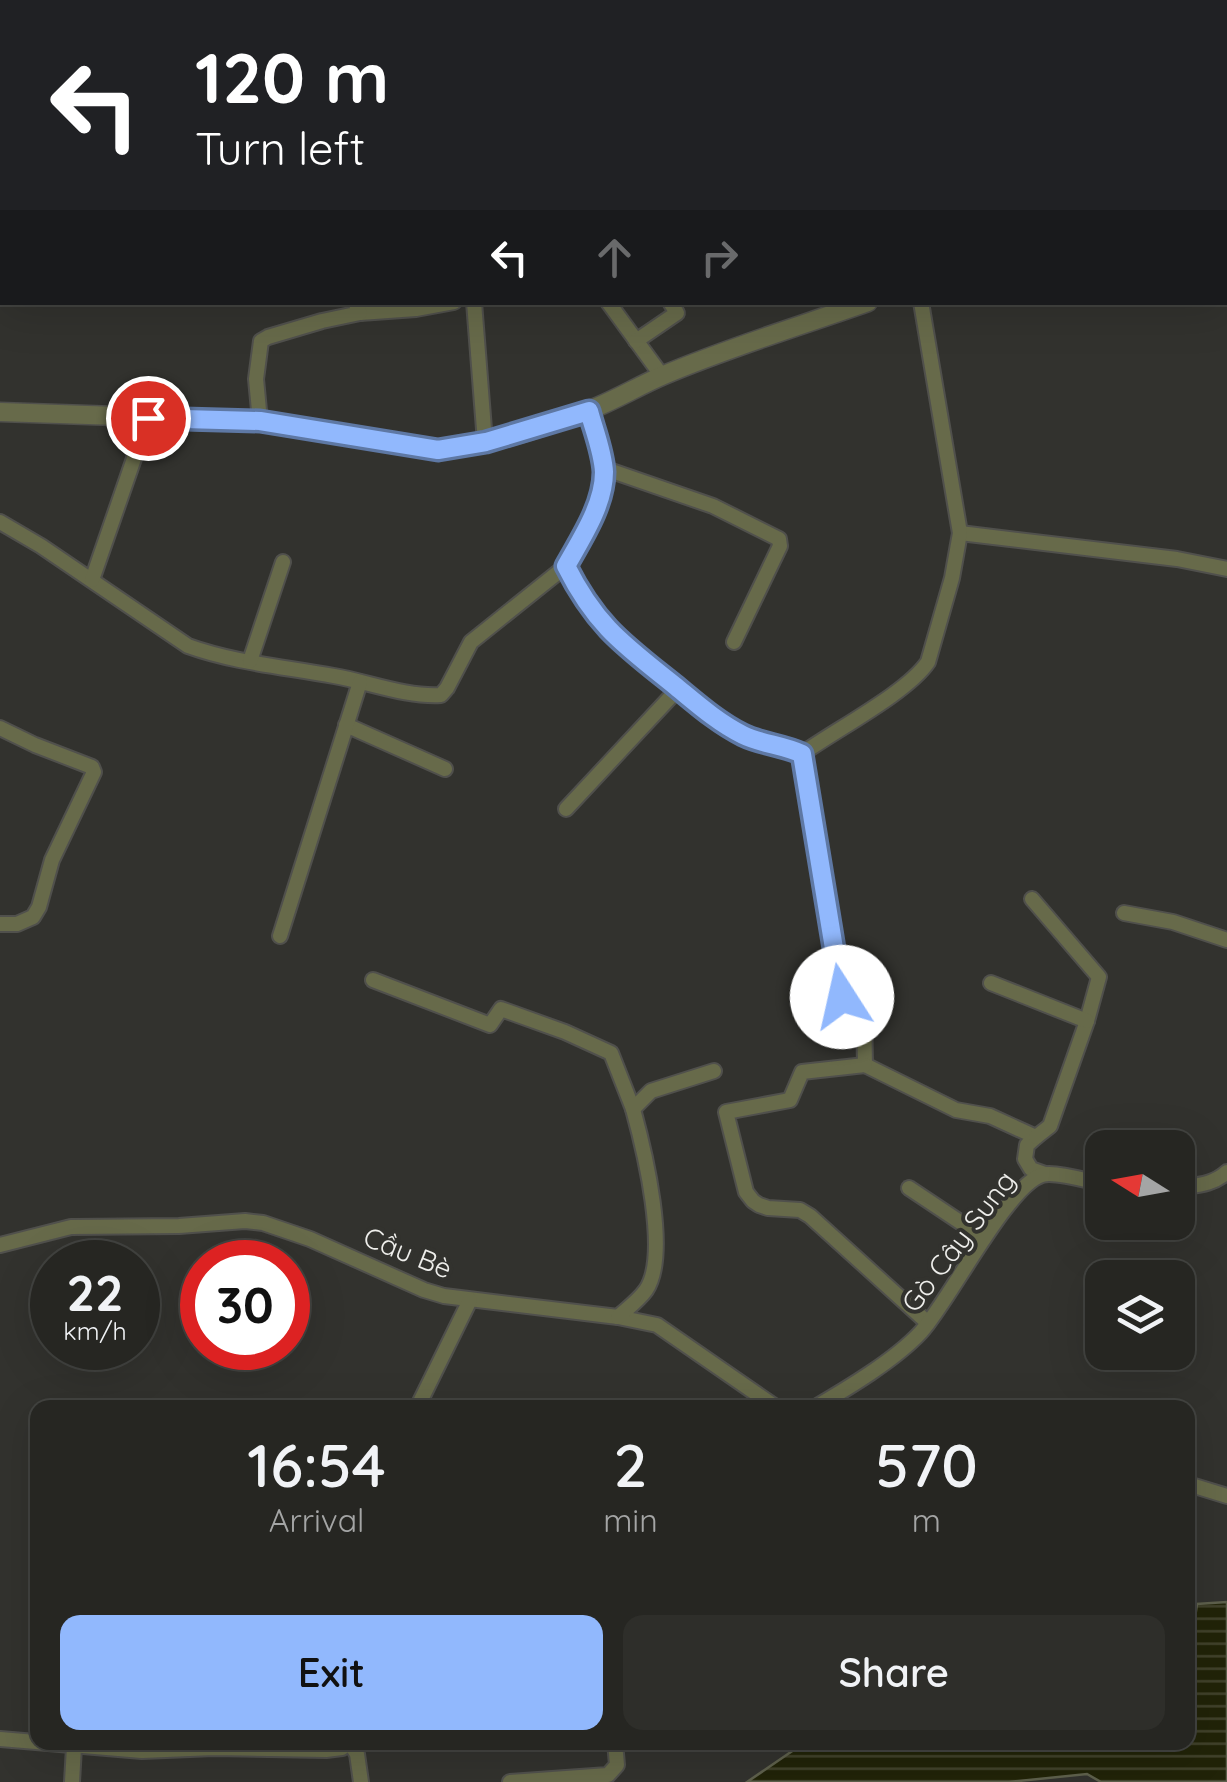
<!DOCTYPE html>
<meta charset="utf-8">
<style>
:root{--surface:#262622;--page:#2e2e2a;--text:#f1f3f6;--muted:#a4a5a5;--line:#424340;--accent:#91b8fd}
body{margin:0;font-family:Quicksand,sans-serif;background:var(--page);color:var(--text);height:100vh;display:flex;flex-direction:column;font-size:38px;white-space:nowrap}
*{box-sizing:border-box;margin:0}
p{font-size:32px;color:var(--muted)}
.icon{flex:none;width:55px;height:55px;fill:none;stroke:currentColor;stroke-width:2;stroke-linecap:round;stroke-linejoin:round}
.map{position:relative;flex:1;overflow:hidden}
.details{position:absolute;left:30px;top:1400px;width:1165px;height:350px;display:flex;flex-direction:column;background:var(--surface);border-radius:20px;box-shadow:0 10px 40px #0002,0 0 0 2px var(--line)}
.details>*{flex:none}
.hud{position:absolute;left:0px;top:0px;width:1228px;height:305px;box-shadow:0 10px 40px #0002,0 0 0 2px var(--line);background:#202124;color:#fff;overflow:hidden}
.needle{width:65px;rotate:281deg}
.buttons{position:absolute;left:1085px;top:1130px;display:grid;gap:20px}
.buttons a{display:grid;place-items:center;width:110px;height:110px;border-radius:20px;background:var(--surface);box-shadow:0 10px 40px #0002,0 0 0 2px var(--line);font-size:50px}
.speed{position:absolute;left:30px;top:1240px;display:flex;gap:20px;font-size:50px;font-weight:700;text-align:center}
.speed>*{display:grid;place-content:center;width:130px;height:130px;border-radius:50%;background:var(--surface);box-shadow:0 10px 40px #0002,0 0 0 2px var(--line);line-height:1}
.speed small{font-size:25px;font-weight:400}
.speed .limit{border:15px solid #d22;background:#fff;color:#111}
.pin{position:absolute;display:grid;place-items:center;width:85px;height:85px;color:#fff;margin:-42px;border:5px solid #fff;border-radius:50%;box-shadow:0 2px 10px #0007}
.me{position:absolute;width:110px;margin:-55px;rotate:350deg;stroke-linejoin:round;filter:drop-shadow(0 0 8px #0008)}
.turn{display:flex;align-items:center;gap:35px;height:210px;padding:0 30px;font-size:45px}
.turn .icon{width:130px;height:130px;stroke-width:2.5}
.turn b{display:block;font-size:70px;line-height:85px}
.lanes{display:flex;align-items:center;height:95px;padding:0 30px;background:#0003;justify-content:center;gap:50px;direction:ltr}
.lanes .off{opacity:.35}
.eta{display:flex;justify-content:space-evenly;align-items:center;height:170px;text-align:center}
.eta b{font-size:60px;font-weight:600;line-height:70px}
.action{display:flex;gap:20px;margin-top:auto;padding:20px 30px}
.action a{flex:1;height:115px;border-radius:20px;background:var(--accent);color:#111;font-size:40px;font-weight:600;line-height:115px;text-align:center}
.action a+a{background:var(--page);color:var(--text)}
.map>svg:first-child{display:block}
</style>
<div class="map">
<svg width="1227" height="1782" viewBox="0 0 1227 1782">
<defs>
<pattern id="water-rules" width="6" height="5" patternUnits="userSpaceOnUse" patternTransform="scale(2.5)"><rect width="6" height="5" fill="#212308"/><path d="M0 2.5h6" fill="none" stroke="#42432c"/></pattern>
</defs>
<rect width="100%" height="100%" fill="#32322e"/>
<path fill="url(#water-rules)" stroke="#5e604c" stroke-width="2.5" d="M1227,1602V1782H1101L1087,1774L1009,1782H747L804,1743L1188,1742V1666L1197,1604Z"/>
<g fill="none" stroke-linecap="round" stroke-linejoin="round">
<defs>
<g id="minor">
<path d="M655,0L657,2"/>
<path d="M1090,0L1093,2"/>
<path d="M136,2L138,0"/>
<path d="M332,2L333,0"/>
<path d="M424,2L426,0"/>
<path d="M971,2L974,0"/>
<path d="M0,199H2"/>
<path d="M474,302L485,442"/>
<path d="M608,302L662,376"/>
<path d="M360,313L416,309L454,302"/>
<path d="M636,341L677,313L670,302"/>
<path d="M260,421L256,379L261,341L268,337L322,321L360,313L355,302"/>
<path d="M603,468L713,506L779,539L780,546L734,642"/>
<path d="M0,522L41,546L188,646C235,663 286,667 334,676C369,682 405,697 441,695L447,688L471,642L566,566L585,532L599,495L603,474L589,411"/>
<path d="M960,533L1177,559L1227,569"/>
<path d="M566,566L578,590L601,623L615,638L700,707L746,737L802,754C835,730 907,693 928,662L952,578L960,533L921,302"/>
<path d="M92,580L148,418"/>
<path d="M250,661L283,562"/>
<path d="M346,725L445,769"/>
<path d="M0,728L35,745L92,767L94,772L52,860L39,907L33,917L17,924H0"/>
<path d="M802,754L842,997L864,1009L865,1065L956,1110L990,1116L1036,1137L1027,1145L1025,1159L1031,1169L1045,1174"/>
<path d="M566,809L678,689"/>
<path d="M1032,899L1099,977L1087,1021L1050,1126L1036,1137"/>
<path d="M1124,913L1173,922L1227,940"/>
<path d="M280,936L360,682"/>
<path d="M373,980L490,1025L501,1009L565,1032L611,1053L633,1109"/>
<path d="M991,983L1087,1021"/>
<path d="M865,1065L802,1072L790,1100L726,1112L746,1192L753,1201L759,1205L768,1208L800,1210L810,1216L928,1323"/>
<path d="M909,1188L984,1238"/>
<path d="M1178,1188C1196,1185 1213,1185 1227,1172"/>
<path d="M0,1245L71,1227L179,1226L245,1221L263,1223L310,1239L424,1290L444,1296L618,1317L657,1325L777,1408"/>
<path d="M618,1317C627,1309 639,1300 646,1290C670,1255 644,1149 633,1109L651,1091L714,1071"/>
<path d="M417,1408L470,1300"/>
<path d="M814,1408C848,1388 895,1360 921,1332C950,1300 1007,1186 1042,1175C1054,1171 1088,1181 1102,1184"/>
<path d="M1188,1484L1227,1496"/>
<path d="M0,1739L142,1751L214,1748L326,1750L342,1748L350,1742"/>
<path d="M350,1743L357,1754L361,1782"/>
<path d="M72,1782L74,1747"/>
<path d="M510,1782L608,1775L617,1765L615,1742"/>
</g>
<g id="tertiary">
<path d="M1225,262H1227"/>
<path d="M0,412L260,421L438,450C488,446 540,429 587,411C614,401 638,386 664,375C730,347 800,326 868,302"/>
</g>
</defs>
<use href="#minor" stroke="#50504c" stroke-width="18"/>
<use href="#tertiary" stroke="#50504c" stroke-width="21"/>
<use href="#minor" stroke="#676a4a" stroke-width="14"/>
<use href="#tertiary" stroke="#676a4a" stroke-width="18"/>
</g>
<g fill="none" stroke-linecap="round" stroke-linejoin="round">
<defs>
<path id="route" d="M148,418L260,421L438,450L486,442L589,411C594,430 603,452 604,472C604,505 581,539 566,566C596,626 624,645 674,685C696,703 717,722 743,735C761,744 783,745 802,754L842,997"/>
</defs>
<use href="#route" stroke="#5e78a4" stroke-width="25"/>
<use href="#route" stroke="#91b8fd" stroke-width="18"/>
</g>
<g text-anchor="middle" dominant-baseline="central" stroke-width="8" stroke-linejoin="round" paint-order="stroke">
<g font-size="28" fill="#eeeeeb" stroke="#32322e">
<text transform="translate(958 1241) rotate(-53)">Gò Cây Sung</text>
<text transform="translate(408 1252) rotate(22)">Cầu Bè</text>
</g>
</g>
</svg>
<div class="buttons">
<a><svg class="needle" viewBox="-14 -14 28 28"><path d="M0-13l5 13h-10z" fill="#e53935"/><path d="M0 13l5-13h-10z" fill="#a4a5a5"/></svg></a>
<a><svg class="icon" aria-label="layers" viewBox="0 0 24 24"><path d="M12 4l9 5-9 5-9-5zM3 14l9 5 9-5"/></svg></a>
</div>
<div class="speed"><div>22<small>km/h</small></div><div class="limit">30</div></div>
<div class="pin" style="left:148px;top:418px;background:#d93025"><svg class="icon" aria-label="arrive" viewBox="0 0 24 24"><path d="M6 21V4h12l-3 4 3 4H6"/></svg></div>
<svg class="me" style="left:842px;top:997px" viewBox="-20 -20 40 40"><circle r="19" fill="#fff"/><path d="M0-13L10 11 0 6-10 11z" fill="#91b8fd"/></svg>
<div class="hud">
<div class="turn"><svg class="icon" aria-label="left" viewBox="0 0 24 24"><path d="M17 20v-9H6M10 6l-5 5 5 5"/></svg><div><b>120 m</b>Turn left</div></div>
<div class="lanes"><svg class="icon" aria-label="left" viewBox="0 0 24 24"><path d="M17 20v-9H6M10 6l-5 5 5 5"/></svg><svg class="icon off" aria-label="ahead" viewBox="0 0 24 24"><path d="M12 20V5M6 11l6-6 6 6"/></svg><svg class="icon off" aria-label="right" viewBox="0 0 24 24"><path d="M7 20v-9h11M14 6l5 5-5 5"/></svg></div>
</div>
<section class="details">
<div class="eta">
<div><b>16:54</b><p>Arrival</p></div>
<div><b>2</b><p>min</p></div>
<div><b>570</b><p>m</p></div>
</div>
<div class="action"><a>Exit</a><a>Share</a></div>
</section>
</div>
